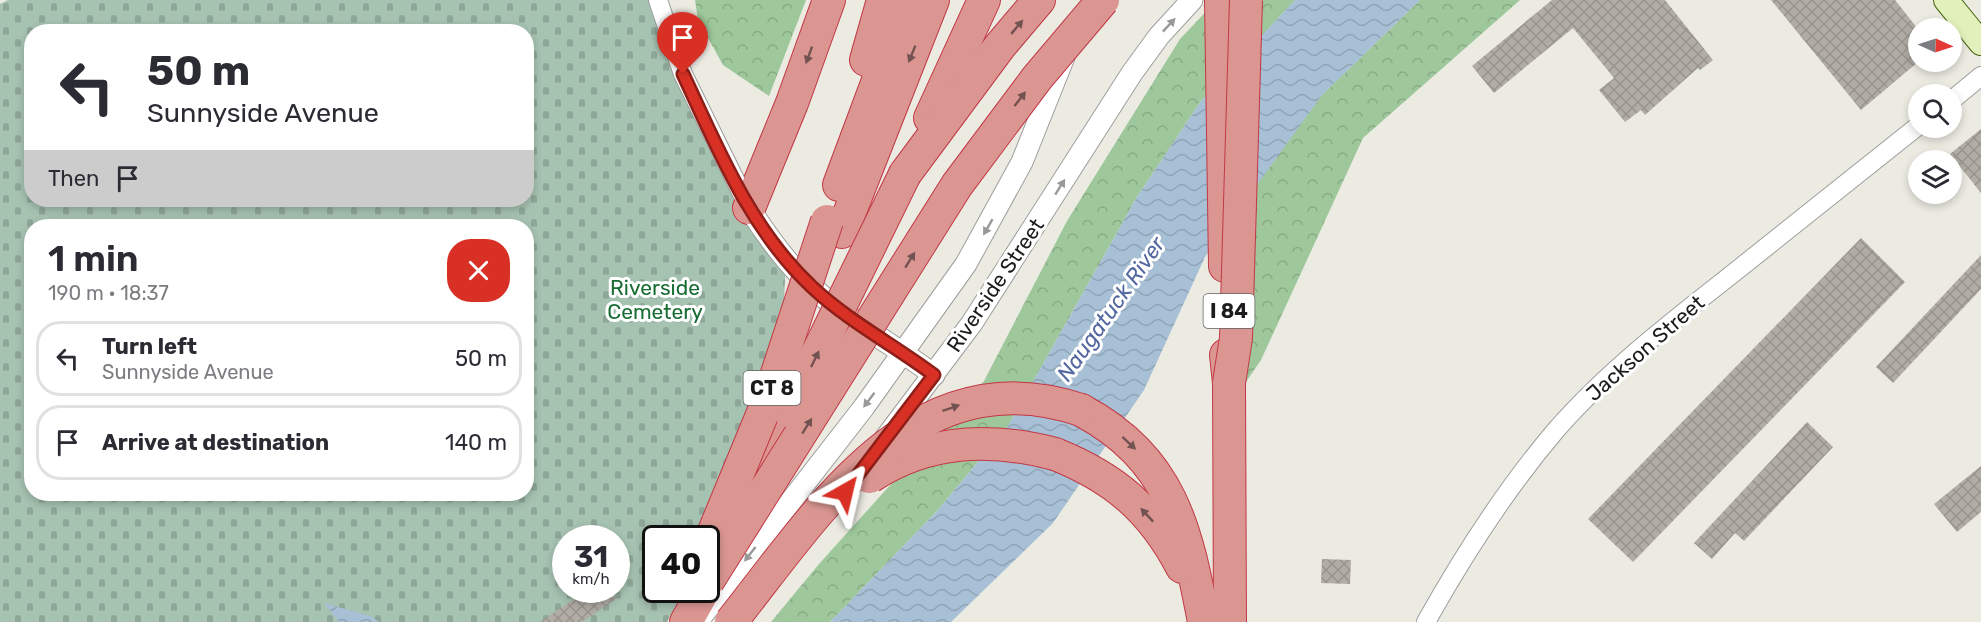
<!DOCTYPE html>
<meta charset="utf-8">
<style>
:root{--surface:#fff;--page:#f2f2f3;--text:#2b2b33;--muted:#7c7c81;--line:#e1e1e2}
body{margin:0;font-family:Rubik,sans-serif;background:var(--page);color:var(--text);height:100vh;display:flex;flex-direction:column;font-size:22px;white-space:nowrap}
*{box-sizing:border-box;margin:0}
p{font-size:20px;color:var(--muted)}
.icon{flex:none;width:33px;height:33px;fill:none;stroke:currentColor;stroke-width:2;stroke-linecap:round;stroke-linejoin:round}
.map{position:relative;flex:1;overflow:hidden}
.drawer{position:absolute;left:24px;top:219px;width:510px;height:282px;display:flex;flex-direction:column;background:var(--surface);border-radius:24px;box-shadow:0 3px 9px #0003}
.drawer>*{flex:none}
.hud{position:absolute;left:24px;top:24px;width:510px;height:183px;border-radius:24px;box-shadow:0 3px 9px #0003;background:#fff;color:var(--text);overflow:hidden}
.needle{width:39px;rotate:93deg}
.controls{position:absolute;left:1908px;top:18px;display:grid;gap:12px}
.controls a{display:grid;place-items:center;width:54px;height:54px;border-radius:50%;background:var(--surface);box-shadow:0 3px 9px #0003;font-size:30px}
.speed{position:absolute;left:552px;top:525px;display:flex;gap:12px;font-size:30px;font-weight:700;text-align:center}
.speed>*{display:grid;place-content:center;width:78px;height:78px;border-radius:50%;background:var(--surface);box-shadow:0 3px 9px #0003;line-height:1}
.speed small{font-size:15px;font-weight:400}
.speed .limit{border:3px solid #111;border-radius:9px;background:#fff;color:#111}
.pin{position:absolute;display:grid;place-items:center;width:51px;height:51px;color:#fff;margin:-62px -26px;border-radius:50% 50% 50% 0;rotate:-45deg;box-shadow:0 0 6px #0007}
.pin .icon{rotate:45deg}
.me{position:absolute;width:66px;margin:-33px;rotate:37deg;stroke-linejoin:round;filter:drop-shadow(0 0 4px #0008)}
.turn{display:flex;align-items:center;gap:21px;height:126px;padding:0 24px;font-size:27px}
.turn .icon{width:78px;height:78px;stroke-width:2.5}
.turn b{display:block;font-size:42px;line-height:51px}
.then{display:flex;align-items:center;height:57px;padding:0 24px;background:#0003;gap:12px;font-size:22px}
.round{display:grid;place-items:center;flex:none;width:63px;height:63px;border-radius:24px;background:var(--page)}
.head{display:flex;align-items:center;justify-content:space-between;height:102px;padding:0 24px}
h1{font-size:36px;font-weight:600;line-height:45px}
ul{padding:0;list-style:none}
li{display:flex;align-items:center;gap:18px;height:75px;margin:0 12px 9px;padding:0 12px;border:3px solid var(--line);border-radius:24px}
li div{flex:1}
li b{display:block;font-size:22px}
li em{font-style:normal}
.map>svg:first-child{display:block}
</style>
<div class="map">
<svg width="1981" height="622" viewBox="0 0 1981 622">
<defs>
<pattern id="forest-crowns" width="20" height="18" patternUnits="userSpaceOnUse" patternTransform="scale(1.5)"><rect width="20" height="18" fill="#9ec79b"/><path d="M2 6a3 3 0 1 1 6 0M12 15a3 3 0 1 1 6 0" fill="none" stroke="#88aa85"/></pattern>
<pattern id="cemetery-stones" width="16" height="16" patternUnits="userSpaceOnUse" patternTransform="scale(1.5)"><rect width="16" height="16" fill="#a6c2b1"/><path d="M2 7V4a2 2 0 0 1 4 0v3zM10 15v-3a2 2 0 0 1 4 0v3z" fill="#8ea698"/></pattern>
<pattern id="water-waves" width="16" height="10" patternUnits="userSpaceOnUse" patternTransform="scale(1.5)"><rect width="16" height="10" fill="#a7c0d5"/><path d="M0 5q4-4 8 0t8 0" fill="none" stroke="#8fa4b6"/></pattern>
<pattern id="building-cross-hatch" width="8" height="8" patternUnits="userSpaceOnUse" patternTransform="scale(1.5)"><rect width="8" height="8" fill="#b1ada5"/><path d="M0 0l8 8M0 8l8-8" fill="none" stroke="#98948d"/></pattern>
</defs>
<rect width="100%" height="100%" fill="#ecebe2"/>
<g fill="url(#forest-crowns)">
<path d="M695,0H806L769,96L723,65L698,20Z"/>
<path d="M1217,0H1295L1201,101L1137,197L1008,426L937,511L830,622H771L819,564L984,381L1067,221L1180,39Z"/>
<path d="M1420,0H1520L1363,138L1261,360L1224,414L1242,202L1322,95Z"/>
</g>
<path fill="url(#cemetery-stones)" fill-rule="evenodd" d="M8,0H659L694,97L786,259L783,323L706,538H656V590H684L667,622H0V4ZM32,32H526V200H32ZM32,226H526V494H32ZM566,538H616V590H566Z"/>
<g fill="url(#water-waves)">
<path d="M1295,0H1420L1322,95L1205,257L1144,390L1053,523L951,622H830L937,511L1008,426L1137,197L1201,101Z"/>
<path d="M324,603L370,616L379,622H339Z"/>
</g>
<g fill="url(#building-cross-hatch)">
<path d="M1552,0H1665L1713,60L1700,70L1698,68L1645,115L1641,110L1625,122L1599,90L1614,78L1573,28L1494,93L1472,66Z"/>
<path d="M1771,0H1895L1918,29V62L1861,110Z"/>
<path d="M1981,129V193L1950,154Z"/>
<path d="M1861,238L1905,282L1633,562L1588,519Z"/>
<path d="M1981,255V289L1893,383L1876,367Z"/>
<path d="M1807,422L1833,447L1744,541L1735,533L1712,559L1694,543Z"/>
<path d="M1981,466V512L1957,532L1934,504Z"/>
<path d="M1322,559L1351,560L1350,584L1321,583Z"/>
<path d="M588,590H609L616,599L582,622H540Z"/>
</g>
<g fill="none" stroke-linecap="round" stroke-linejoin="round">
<defs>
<g id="minor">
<path d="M658,0L683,74L749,208"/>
<path d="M1952,100L1981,76"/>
<path d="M1426,622C1464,554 1505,490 1556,430C1606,373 1666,326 1726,279C1790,228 1854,177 1918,126"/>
</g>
<g id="tertiary">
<path d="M749,208C767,236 788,265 813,288C849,321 894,345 934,375"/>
<path d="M884,440L972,323L1132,73L1159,36L1192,0"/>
<path d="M701,617L864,407L966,264L1022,162L1064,57"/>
</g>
<path id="secondary" d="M1946,0L1981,43"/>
<g id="motorway">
<path d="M1221,0L1225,266"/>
<path d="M866,60L883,0"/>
<path d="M930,118L984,0"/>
<path d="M905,174L1000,46L1039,0"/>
<path d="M839,185L908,0"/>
<path d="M749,208L792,103L829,0"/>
<path d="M842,232L933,0"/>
<path d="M1226,355L1229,383L1230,622"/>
<path d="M1081,410C1172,459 1186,528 1204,622"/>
<path d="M1055,454C1115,478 1152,510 1182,567"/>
<path d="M750,494L789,411"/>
<path d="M686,622L704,590"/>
</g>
</defs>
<use href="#minor" stroke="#9d9d9d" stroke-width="20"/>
<use href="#tertiary" stroke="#9d9d9d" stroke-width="23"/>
<use href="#secondary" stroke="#476510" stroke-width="26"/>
<use href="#motorway" stroke="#c23745" stroke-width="34"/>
<use href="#minor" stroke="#fff" stroke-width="18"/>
<use href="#tertiary" stroke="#fff" stroke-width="21"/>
<use href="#secondary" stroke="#e2f1bb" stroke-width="24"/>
<use href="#motorway" stroke="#db9692" stroke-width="32"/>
<defs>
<g id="motorway-bridge">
<path d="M1229,383L1236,338L1246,0"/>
<path d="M789,411L905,174"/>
<path d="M870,477C927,439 990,437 1055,454"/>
<path d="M706,551L769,398L827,221"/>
<path d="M708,581L957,185L1037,78L1103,0"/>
<path d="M731,622C820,510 915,354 1081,410"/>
</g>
</defs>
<use href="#motorway-bridge" stroke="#c23745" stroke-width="34" stroke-linecap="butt"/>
<use href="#motorway-bridge" stroke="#db9692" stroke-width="32"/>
</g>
<defs><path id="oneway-solid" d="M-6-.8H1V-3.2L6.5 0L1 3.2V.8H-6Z" transform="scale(1.5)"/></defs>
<g fill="#999">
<use href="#oneway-solid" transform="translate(1169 25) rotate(-47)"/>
<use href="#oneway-solid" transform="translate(1060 187) rotate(-58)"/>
<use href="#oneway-solid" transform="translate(988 227) rotate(120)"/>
<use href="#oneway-solid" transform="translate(869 400) rotate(127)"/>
<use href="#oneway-solid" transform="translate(750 554) rotate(128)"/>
</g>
<g fill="#725351">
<use href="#oneway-solid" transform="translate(1017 27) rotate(-50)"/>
<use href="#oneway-solid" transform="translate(912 54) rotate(112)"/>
<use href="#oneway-solid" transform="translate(809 55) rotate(110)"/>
<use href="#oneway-solid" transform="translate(1020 99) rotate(-52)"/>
<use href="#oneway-solid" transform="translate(910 260) rotate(-58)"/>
<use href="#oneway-solid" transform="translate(815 359) rotate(-64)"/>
<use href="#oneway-solid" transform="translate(951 408) rotate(-19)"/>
<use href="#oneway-solid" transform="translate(807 426) rotate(-58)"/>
<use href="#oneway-solid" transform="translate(1129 443) rotate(43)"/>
<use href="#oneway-solid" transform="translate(1147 515) rotate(-133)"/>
</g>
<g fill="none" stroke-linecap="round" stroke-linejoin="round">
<defs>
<path id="route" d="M683,74C718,149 750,229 812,287C848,321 894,345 934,375L845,492"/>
</defs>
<use href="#route" stroke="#8d1f18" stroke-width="15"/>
<use href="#route" stroke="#d93025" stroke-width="10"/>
</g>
<g text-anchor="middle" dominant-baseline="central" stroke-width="6" stroke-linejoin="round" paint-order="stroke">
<g fill="#fff" stroke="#606060" stroke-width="1.5">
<rect x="1203.5" y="294" width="51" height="34" rx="4.5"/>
<rect x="743.5" y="371" width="57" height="34" rx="4.5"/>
</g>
<g font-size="20" font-weight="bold" fill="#1c1c1c">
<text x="1229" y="311">I 84</text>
<text x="772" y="388">CT 8</text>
</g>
<g font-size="21" fill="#1c1c1c" stroke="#fff">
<text transform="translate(995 285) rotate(-56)">Riverside Street</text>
<text transform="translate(1645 348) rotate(-41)">Jackson Street</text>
</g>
<g font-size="21" fill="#176c32" stroke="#fff">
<text x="655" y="287">Riverside<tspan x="655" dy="24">Cemetery</tspan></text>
</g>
<g font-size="22" font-style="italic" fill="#5467a0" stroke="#fff">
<text transform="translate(1111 309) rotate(-55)">Naugatuck River</text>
</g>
</g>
</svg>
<div class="controls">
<a><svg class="needle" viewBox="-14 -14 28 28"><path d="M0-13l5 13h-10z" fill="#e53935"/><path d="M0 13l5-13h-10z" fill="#7c7c81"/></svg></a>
<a><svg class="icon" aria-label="search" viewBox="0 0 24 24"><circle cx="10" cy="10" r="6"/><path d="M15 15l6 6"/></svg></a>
<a><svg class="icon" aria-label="layers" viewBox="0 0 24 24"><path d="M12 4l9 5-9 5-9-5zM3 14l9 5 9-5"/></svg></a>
</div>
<div class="speed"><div>31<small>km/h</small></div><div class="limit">40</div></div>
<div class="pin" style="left:683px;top:74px;background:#d93025"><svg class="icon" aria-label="arrive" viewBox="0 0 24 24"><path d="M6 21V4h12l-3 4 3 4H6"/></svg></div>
<svg class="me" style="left:845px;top:492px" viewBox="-20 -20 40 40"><path d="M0-17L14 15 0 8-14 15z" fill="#d93025" stroke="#fff" stroke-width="4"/></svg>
<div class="hud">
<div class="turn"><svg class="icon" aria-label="left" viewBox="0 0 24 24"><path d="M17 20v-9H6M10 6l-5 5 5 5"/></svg><div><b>50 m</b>Sunnyside Avenue</div></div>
<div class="then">Then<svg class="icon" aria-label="arrive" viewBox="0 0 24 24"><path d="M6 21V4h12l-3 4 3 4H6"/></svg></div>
</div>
<section class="drawer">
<div class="head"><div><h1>1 min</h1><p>190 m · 18:37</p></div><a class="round" style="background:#d93025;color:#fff"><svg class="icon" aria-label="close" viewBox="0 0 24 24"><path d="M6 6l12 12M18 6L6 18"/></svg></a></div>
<ul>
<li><svg class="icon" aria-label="left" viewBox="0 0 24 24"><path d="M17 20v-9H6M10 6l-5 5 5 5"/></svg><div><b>Turn left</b><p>Sunnyside Avenue</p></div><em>50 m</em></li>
<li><svg class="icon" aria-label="arrive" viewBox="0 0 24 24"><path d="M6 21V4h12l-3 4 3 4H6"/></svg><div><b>Arrive at destination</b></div><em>140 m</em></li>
</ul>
</section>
</div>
